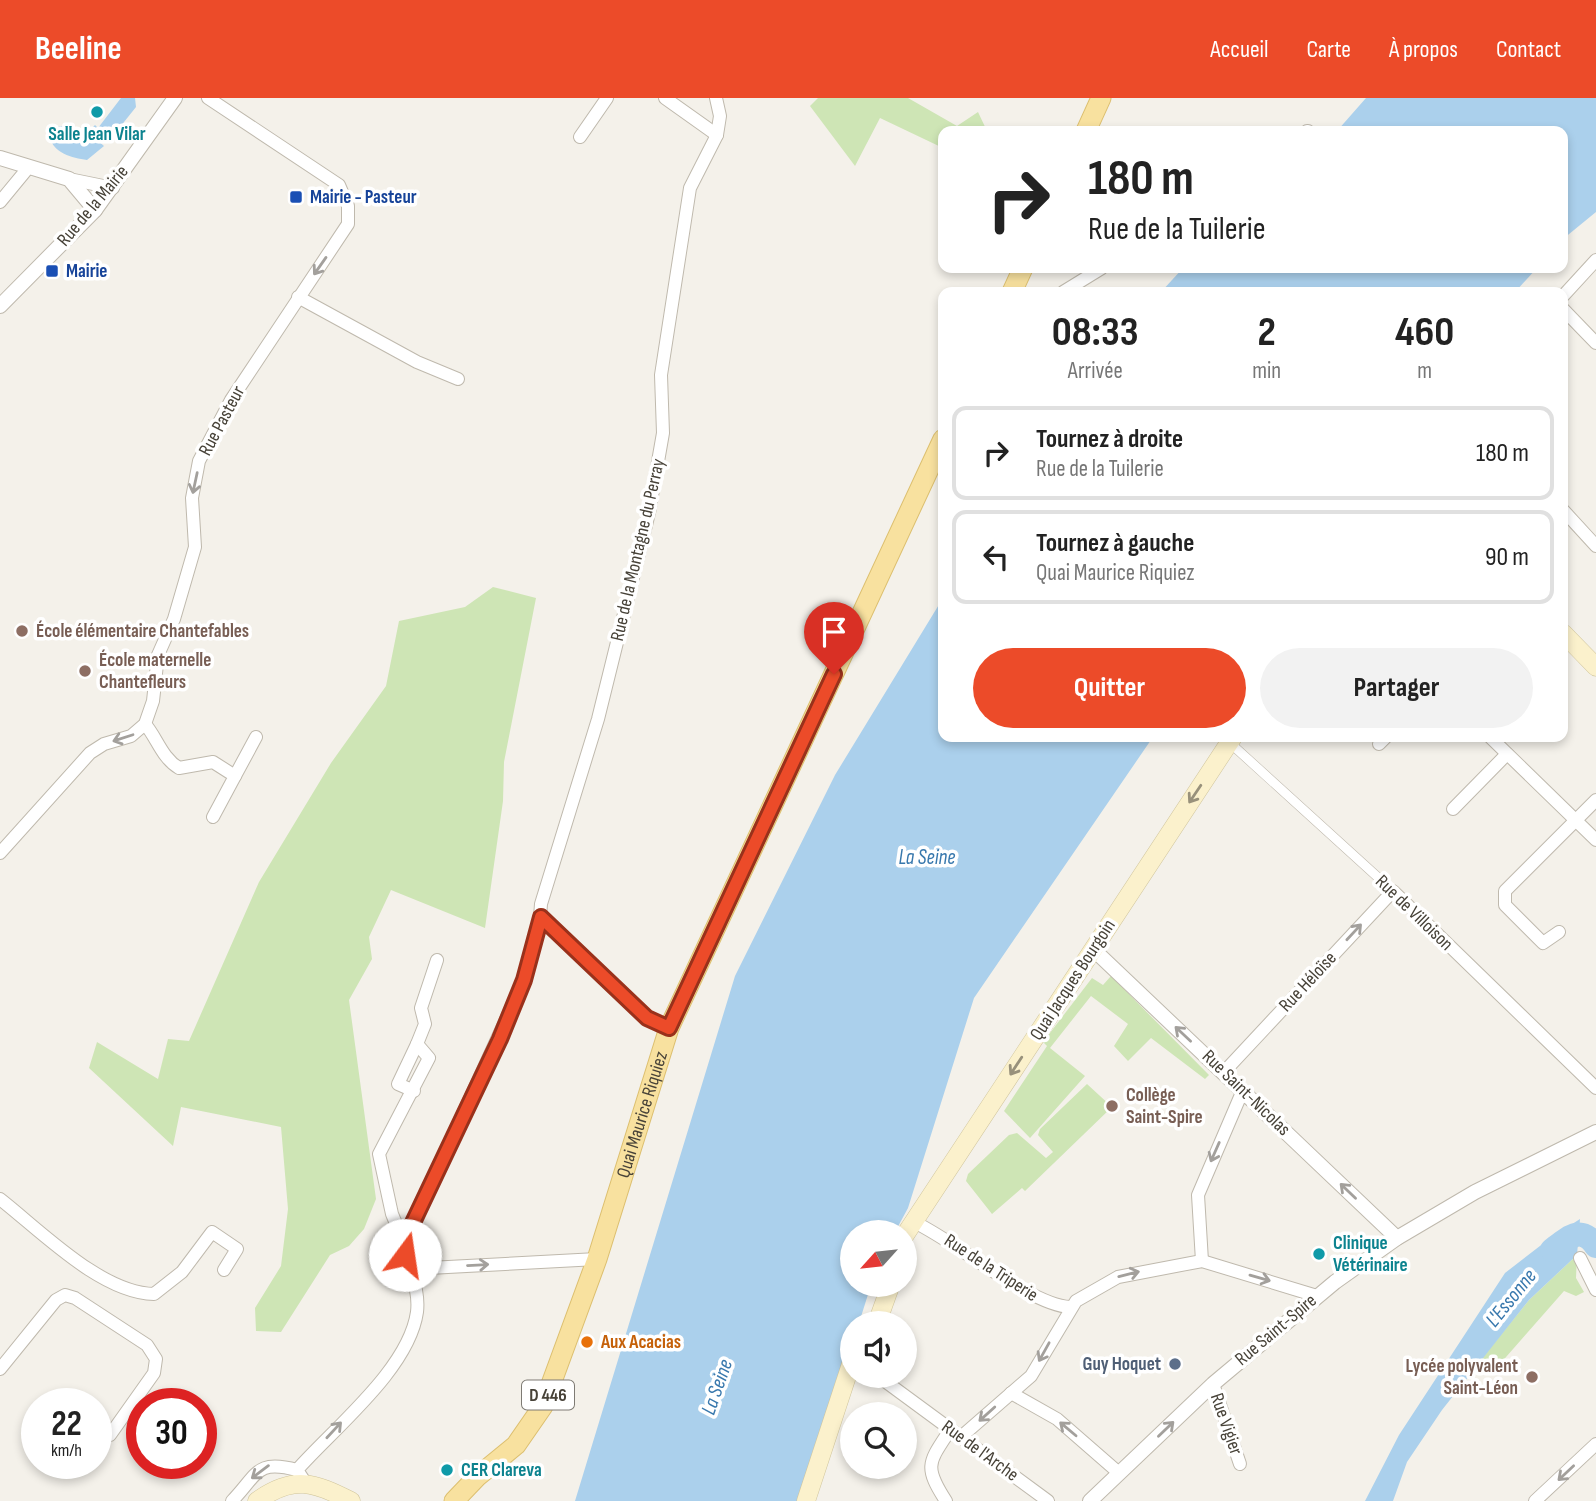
<!DOCTYPE html>
<html lang="fr">
<meta charset="utf-8">
<style>
:root{--surface:#fff;--page:#f2f2f2;--text:#222;--muted:#767676;--line:#e0e0e0;--accent:#ec4b29}
body{margin:0;font-family:"Sofia Sans Condensed",sans-serif;background:var(--page);color:var(--text);height:100vh;display:flex;flex-direction:column;font-size:26px;white-space:nowrap}
*{box-sizing:border-box;margin:0}
p{font-size:23px;color:var(--muted)}
.icon{flex:none;width:38px;height:38px;fill:none;stroke:currentColor;stroke-width:2;stroke-linecap:round;stroke-linejoin:round}
.map{position:relative;flex:1;overflow:hidden}
.details{position:absolute;left:938px;top:189px;width:630px;height:455px;display:flex;flex-direction:column;background:var(--surface);border-radius:14px;box-shadow:0 4px 10px #0003}
.details>*{flex:none}
.top-card{position:absolute;left:938px;top:28px;width:630px;height:147px;border-radius:14px;box-shadow:0 4px 10px #0003;background:#fff;color:var(--text);overflow:hidden}
.needle{width:46px;rotate:243deg}
.tools{position:absolute;left:840px;top:1122px;display:grid;gap:14px}
.tools a{display:grid;place-items:center;width:77px;height:77px;border-radius:50%;background:var(--surface);box-shadow:0 4px 10px #0003;font-size:35px}
.speed{position:absolute;left:21px;top:1290px;display:flex;gap:14px;font-size:35px;font-weight:700;text-align:center}
.speed>*{display:grid;place-content:center;width:91px;height:91px;border-radius:50%;background:var(--surface);box-shadow:0 4px 10px #0003;line-height:1}
.speed small{font-size:18px;font-weight:400}
.speed .limit{border:10px solid #d22;background:#fff;color:#111}
.pin{position:absolute;display:grid;place-items:center;width:60px;height:60px;color:#fff;margin:-72px -30px;border-radius:50% 50% 50% 0;rotate:-45deg;box-shadow:0 0 7px #0007}
.pin .icon{rotate:45deg}
.me{position:absolute;width:77px;margin:-38px;rotate:14deg;stroke-linejoin:round;filter:drop-shadow(0 0 5px #0008)}
.turn{display:flex;align-items:center;gap:24px;height:147px;padding:0 35px;font-size:32px}
.turn .icon{width:91px;height:91px;stroke-width:2.5}
.turn b{display:block;font-size:49px;line-height:60px}
.eta{display:flex;justify-content:space-evenly;align-items:center;height:119px;text-align:center}
.eta b{font-size:42px;font-weight:700;line-height:49px}
.button{display:flex;gap:14px;margin-top:auto;padding:14px 35px}
.button a{flex:1;height:80px;border-radius:42px;background:var(--accent);color:#fff;font-size:28px;font-weight:700;line-height:80px;text-align:center}
.button a+a{background:var(--page);color:var(--text)}
ul{padding:0;list-style:none}
li{display:flex;align-items:center;gap:21px;height:94px;margin:0 14px 10px;padding:0 21px;border:4px solid var(--line);border-radius:14px}
li div{flex:1}
li b{display:block;font-size:26px}
li em{font-style:normal}
header{display:flex;align-items:center;gap:42px;box-sizing:border-box;height:98px;padding:0 35px;background:var(--accent);color:#fff}
header strong{font-size:33px}
nav{display:flex;gap:38px;margin-inline-start:auto;font-size:24px}
.map>svg:first-child{display:block}
</style>
<header>
<strong>Beeline</strong>
<nav><a>Accueil</a><a>Carte</a><a>À propos</a><a>Contact</a></nav>
</header>
<div class="map">
<svg width="1596" height="1403" viewBox="0 0 1596 1403">
<rect width="100%" height="100%" fill="#f4f1ea"/>
<g fill="#cee5b5">
<path d="M818,0H908L957,28L978,14L987,33H943V50L880,20L855,68L810,8Z"/>
<path d="M493,489L536,500L504,664L503,703L485,830L391,792L369,839L372,861L349,902L376,1101L364,1131L349,1148L330,1157L281,1234L256,1233L255,1210L281,1168L288,1111L281,1029L181,1009L173,1048L89,970L97,944L158,981L168,941L189,943L259,784L331,665L386,588L399,523L465,509Z"/>
<path d="M1111,878L1209,977L1205,981L1151,940L1128,963L1114,948L1128,926L1091,898L1050,950L1085,978L1030,1040L1004,1013L1047,948L1043,944L1092,880L1103,887Z"/>
<path d="M1087,986L1112,1009L1025,1093L1022,1090L992,1116L966,1083L968,1076L1009,1037L1017,1035L1046,1060L1053,1054L1038,1037L1040,1031Z"/>
<path d="M1577,1157L1576,1180L1584,1194L1576,1198L1564,1193L1492,1275L1479,1264L1529,1202Z"/>
</g>
<g fill="#abd0ec">
<path d="M121,0H135L136,9L108,44L92,30L95,27L98,30Z"/>
<path d="M1366,0H1596V114L1563,141V33H1337Z"/>
<path d="M63,28L79,39L91,37L104,48L87,62C72,60 53,55 50,39L56,29Z"/>
<path d="M1183,170H1537L1515,194H1161Z"/>
<path d="M943,500V639H1153L974,900L908,1110L895,1134H852V1186L871,1187L859,1225H852V1245L799,1403H575L735,878L835,677Z"/>
<path d="M1580,1121L1577,1157L1529,1202L1442,1312L1407,1364L1393,1403H1365L1399,1337L1505,1175L1549,1141Z"/>
</g>
<g fill="none" stroke-linecap="round" stroke-linejoin="round">
<path stroke="#abd0ec" stroke-width="24" d="M1552,1152C1569,1139 1581,1127 1596,1148"/>
<defs>
<path id="pedestrian" d="M1229,644L1393,793"/>
<g id="minor">
<path d="M665,0L717,37"/>
<path d="M1307,33H1308"/>
<path d="M580,39L607,0"/>
<path d="M69,81L113,90"/>
<path d="M0,104L28,70"/>
<path d="M1063,194L1102,170"/>
<path d="M1563,198L1596,162"/>
<path d="M298,199L417,264L458,281"/>
<path d="M1563,211L1596,245"/>
<path d="M1563,412L1596,448"/>
<path d="M145,626C157,640 162,660 179,670L213,664L235,678L213,719"/>
<path d="M1490,639L1596,742"/>
<path d="M1379,646L1386,639"/>
<path d="M235,678L256,639"/>
<path d="M1453,711L1507,656"/>
<path d="M0,755L90,655L104,646L131,638L145,626L153,603L158,557L174,521L195,449L192,400L199,363L231,302L348,126V108L339,87L208,0"/>
<path d="M542,819L647,920L669,930"/>
<path d="M1559,834L1543,845L1505,807V793L1596,702"/>
<path d="M1224,974L1393,793L1596,990"/>
<path d="M414,993L398,986L417,946"/>
<path d="M0,1101C41,1133 101,1195 154,1196L182,1174L212,1134L237,1151L224,1172"/>
<path d="M914,1124C957,1144 1030,1207 1070,1209"/>
<path d="M404,1145L392,1116L379,1056L429,960L417,946L425,926L421,910L437,862"/>
<path d="M1580,1160L1596,1192"/>
<path d="M1202,1163L1198,1097L1243,992"/>
<path d="M410,1171L597,1161"/>
<path d="M0,1271L56,1202L65,1197L75,1200L147,1247L156,1261L154,1275L110,1337"/>
<path d="M878,1278L1048,1403"/>
<path d="M1213,1286L1240,1366"/>
<path d="M1011,1295L1057,1321L1119,1375"/>
<path d="M962,1338L1031,1278L1076,1203L1118,1179L1202,1163L1317,1198"/>
<path d="M305,1384L297,1372C334,1330 409,1271 417,1214C420,1189 407,1169 404,1145L524,882L539,832L541,806L598,621L649,415L663,335L661,277L690,90L717,37L720,18L716,0"/>
<path d="M232,1403C258,1376 256,1361 297,1372"/>
<path d="M946,1403C923,1368 929,1364 950,1332"/>
<path d="M1535,1403L1596,1346"/>
</g>
<g id="tertiary">
<path d="M0,60L69,81L95,112"/>
<path d="M0,208L95,112L175,0"/>
<path d="M1093,851L1397,1140"/>
<path d="M1090,1403L1213,1286L1335,1184L1397,1140L1475,1094L1596,1034"/>
</g>
<g id="secondary">
<path d="M1563,535L1596,569"/>
<path d="M905,1137L1233,639"/>
<path d="M877,1225L891,1186"/>
<path d="M257,1403C293,1377 314,1384 351,1403"/>
<path d="M806,1403L852,1263"/>
</g>
<g id="primary">
<path d="M1086,33L1101,0"/>
<path d="M1012,194L1023,170"/>
<path id="s1" d="M454,1403L477,1379L516,1347L543,1308L597,1161L669,930L943,341"/>
</g>
</defs>
<use href="#pedestrian" stroke="#bfb9ad" stroke-width="10"/>
<use href="#minor" stroke="#bfb9ad" stroke-width="14"/>
<use href="#tertiary" stroke="#bfb9ad" stroke-width="16"/>
<use href="#secondary" stroke="#d0c59c" stroke-width="19"/>
<use href="#primary" stroke="#dcbf6f" stroke-width="21"/>
<use href="#pedestrian" stroke="#fff" stroke-width="9"/>
<use href="#minor" stroke="#fff" stroke-width="12"/>
<use href="#tertiary" stroke="#fff" stroke-width="14"/>
<use href="#secondary" stroke="#fbf1cc" stroke-width="18"/>
<use href="#primary" stroke="#f8e19f" stroke-width="19"/>
</g>
<defs><path id="oneway-shaft" d="M-6 0H5M1.5-3L5.5 0L1.5 3" fill="none" stroke-width="1.6" stroke-linecap="round" stroke-linejoin="round" transform="scale(1.75)"/></defs>
<g stroke="#a3a09c">
<use href="#oneway-shaft" transform="translate(320 168) rotate(125)"/>
<use href="#oneway-shaft" transform="translate(195 385) rotate(102)"/>
<use href="#oneway-shaft" transform="translate(123 640) rotate(162)"/>
<use href="#oneway-shaft" transform="translate(1354 834) rotate(-47)"/>
<use href="#oneway-shaft" transform="translate(1183 936) rotate(-137)"/>
<use href="#oneway-shaft" transform="translate(1215 1054) rotate(114)"/>
<use href="#oneway-shaft" transform="translate(1348 1093) rotate(-136)"/>
<use href="#oneway-shaft" transform="translate(478 1167) rotate(-3)"/>
<use href="#oneway-shaft" transform="translate(1129 1176) rotate(-14)"/>
<use href="#oneway-shaft" transform="translate(1260 1180) rotate(16)"/>
<use href="#oneway-shaft" transform="translate(1044 1254) rotate(119)"/>
<use href="#oneway-shaft" transform="translate(987 1316) rotate(138)"/>
<use href="#oneway-shaft" transform="translate(1068 1331) rotate(-140)"/>
<use href="#oneway-shaft" transform="translate(1166 1331) rotate(-44)"/>
<use href="#oneway-shaft" transform="translate(334 1332) rotate(-47)"/>
<use href="#oneway-shaft" transform="translate(260 1374) rotate(143)"/>
<use href="#oneway-shaft" transform="translate(1566 1375) rotate(137)"/>
</g>
<g stroke="#98917b">
<use href="#oneway-shaft" transform="translate(1195 696) rotate(124)"/>
<use href="#oneway-shaft" transform="translate(1016 968) rotate(123)"/>
</g>
<g fill="none" stroke-linecap="round" stroke-linejoin="round">
<defs>
<path id="route" d="M405,1157L404,1145L408,1135L500,941L524,882L541,819L647,920L669,930L834,576"/>
</defs>
<use href="#route" stroke="#99311b" stroke-width="18"/>
<use href="#route" stroke="#ec4b29" stroke-width="12"/>
</g>
<g fill="#0f9aa8" stroke="#fff" stroke-width="2.5">
<circle cx="97" cy="14" r="7"/>
<circle cx="1319" cy="1156" r="7"/>
<circle cx="447" cy="1372" r="7"/>
</g>
<g fill="#1a4fb4" stroke="#fff" stroke-width="2.5">
<rect x="289" y="92" width="14" height="14" rx="3.5"/>
<rect x="45" y="166" width="14" height="14" rx="3.5"/>
</g>
<g fill="#8d6e63" stroke="#fff" stroke-width="2.5">
<circle cx="22" cy="533" r="7"/>
<circle cx="85" cy="573" r="7"/>
<circle cx="1112" cy="1008" r="7"/>
<circle cx="1532" cy="1279" r="7"/>
</g>
<circle fill="#e8710a" stroke="#fff" stroke-width="2.5" cx="587" cy="1244" r="7"/>
<circle fill="#5c6f8a" stroke="#fff" stroke-width="2.5" cx="1175" cy="1266" r="7"/>
<g text-anchor="middle" dominant-baseline="central" stroke-width="7" stroke-linejoin="round" paint-order="stroke">
<rect fill="#fff" stroke="#7e7b74" stroke-width="2" x="522" y="1282.5" width="52" height="29" rx="5"/>
<g font-size="18" font-weight="bold" fill="#474238">
<text x="548" y="1297">D 446</text>
</g>
<g font-size="19" font-weight="bold" fill="#0d838f" stroke="#fff" text-anchor="start">
<text x="97" y="36" text-anchor="middle">Salle Jean Vilar</text>
<text x="1333" y="1145">Clinique<tspan x="1333" dy="22">Vétérinaire</tspan></text>
<text x="461" y="1372">CER Clareva</text>
</g>
<g font-size="19" font-weight="bold" fill="#164399" stroke="#fff" text-anchor="start">
<text x="310" y="99">Mairie - Pasteur</text>
<text x="66" y="173">Mairie</text>
</g>
<g font-size="19" fill="#474238" stroke="#fff">
<text transform="translate(93 108) rotate(-50)">Rue de la Mairie</text>
<text transform="translate(222 323) rotate(-62)">Rue Pasteur</text>
<text transform="translate(638 452) rotate(-77)">Rue de la Montagne du Perray</text>
<text transform="translate(1414 815) rotate(44)">Rue de Villoison</text>
<text transform="translate(1073 882) rotate(-57)">Quai Jacques Bourgoin</text>
<text transform="translate(1308 884) rotate(-47)">Rue Héloïse</text>
<text transform="translate(1246 995) rotate(44)">Rue Saint-Nicolas</text>
<text stroke="none"><textPath href="#s1" startOffset="439">Quai Maurice Riquiez</textPath></text>
<text transform="translate(991 1170) rotate(33)">Rue de la Triperie</text>
<text transform="translate(1276 1232) rotate(-40)">Rue Saint-Spire</text>
<text transform="translate(1226 1326) rotate(71)">Rue Vigier</text>
<text transform="translate(980 1353) rotate(36)">Rue de l'Arche</text>
</g>
<g font-size="19" font-weight="bold" fill="#785e54" stroke="#fff" text-anchor="start">
<text x="36" y="533">École élémentaire Chantefables</text>
<text x="99" y="562">École maternelle<tspan x="99" dy="22">Chantefleurs</tspan></text>
<text x="1126" y="997">Collège<tspan x="1126" dy="22">Saint-Spire</tspan></text>
<text x="1518" y="1268" text-anchor="end">Lycée polyvalent<tspan x="1518" dy="22">Saint-Léon</tspan></text>
</g>
<g font-size="19" font-weight="bold" fill="#c56008" stroke="#fff" text-anchor="start">
<text x="601" y="1244">Aux Acacias</text>
</g>
<g font-size="19" font-weight="bold" fill="#4e5e75" stroke="#fff" text-anchor="end">
<text x="1161" y="1266">Guy Hoquet</text>
</g>
<g font-size="21" font-style="italic" fill="#3878ad" stroke="#fff">
<text x="927" y="759">La Seine</text>
<text transform="translate(1511 1200) rotate(-51)">L'Essonne</text>
<text transform="translate(717 1289) rotate(-71)">La Seine</text>
</g>
</g>
</svg>
<div class="tools">
<a><svg class="needle" viewBox="-14 -14 28 28"><path d="M0-13l5 13h-10z" fill="#e53935"/><path d="M0 13l5-13h-10z" fill="#767676"/></svg></a>
<a><svg class="icon" aria-label="sound" viewBox="0 0 24 24"><path d="M4 9h4l5-4v14l-5-4H4zM17 9q2 3 0 6"/></svg></a>
<a><svg class="icon" aria-label="search" viewBox="0 0 24 24"><circle cx="10" cy="10" r="6"/><path d="M15 15l6 6"/></svg></a>
</div>
<div class="speed"><div>22<small>km/h</small></div><div class="limit">30</div></div>
<div class="pin" style="left:834px;top:576px;background:#d93025"><svg class="icon" aria-label="arrive" viewBox="0 0 24 24"><path d="M6 21V4h12l-3 4 3 4H6"/></svg></div>
<svg class="me" style="left:405px;top:1157px" viewBox="-20 -20 40 40"><circle r="19" fill="#fff"/><path d="M0-13L10 11 0 6-10 11z" fill="#ec4b29"/></svg>
<div class="top-card">
<div class="turn"><svg class="icon" aria-label="right" viewBox="0 0 24 24"><path d="M7 20v-9h11M14 6l5 5-5 5"/></svg><div><b>180 m</b>Rue de la Tuilerie</div></div>
</div>
<section class="details">
<div class="eta">
<div><b>08:33</b><p>Arrivée</p></div>
<div><b>2</b><p>min</p></div>
<div><b>460</b><p>m</p></div>
</div>
<ul>
<li><svg class="icon" aria-label="right" viewBox="0 0 24 24"><path d="M7 20v-9h11M14 6l5 5-5 5"/></svg><div><b>Tournez à droite</b><p>Rue de la Tuilerie</p></div><em>180 m</em></li>
<li><svg class="icon" aria-label="left" viewBox="0 0 24 24"><path d="M17 20v-9H6M10 6l-5 5 5 5"/></svg><div><b>Tournez à gauche</b><p>Quai Maurice Riquiez</p></div><em>90 m</em></li>
</ul>
<div class="button"><a>Quitter</a><a>Partager</a></div>
</section>
</div>
